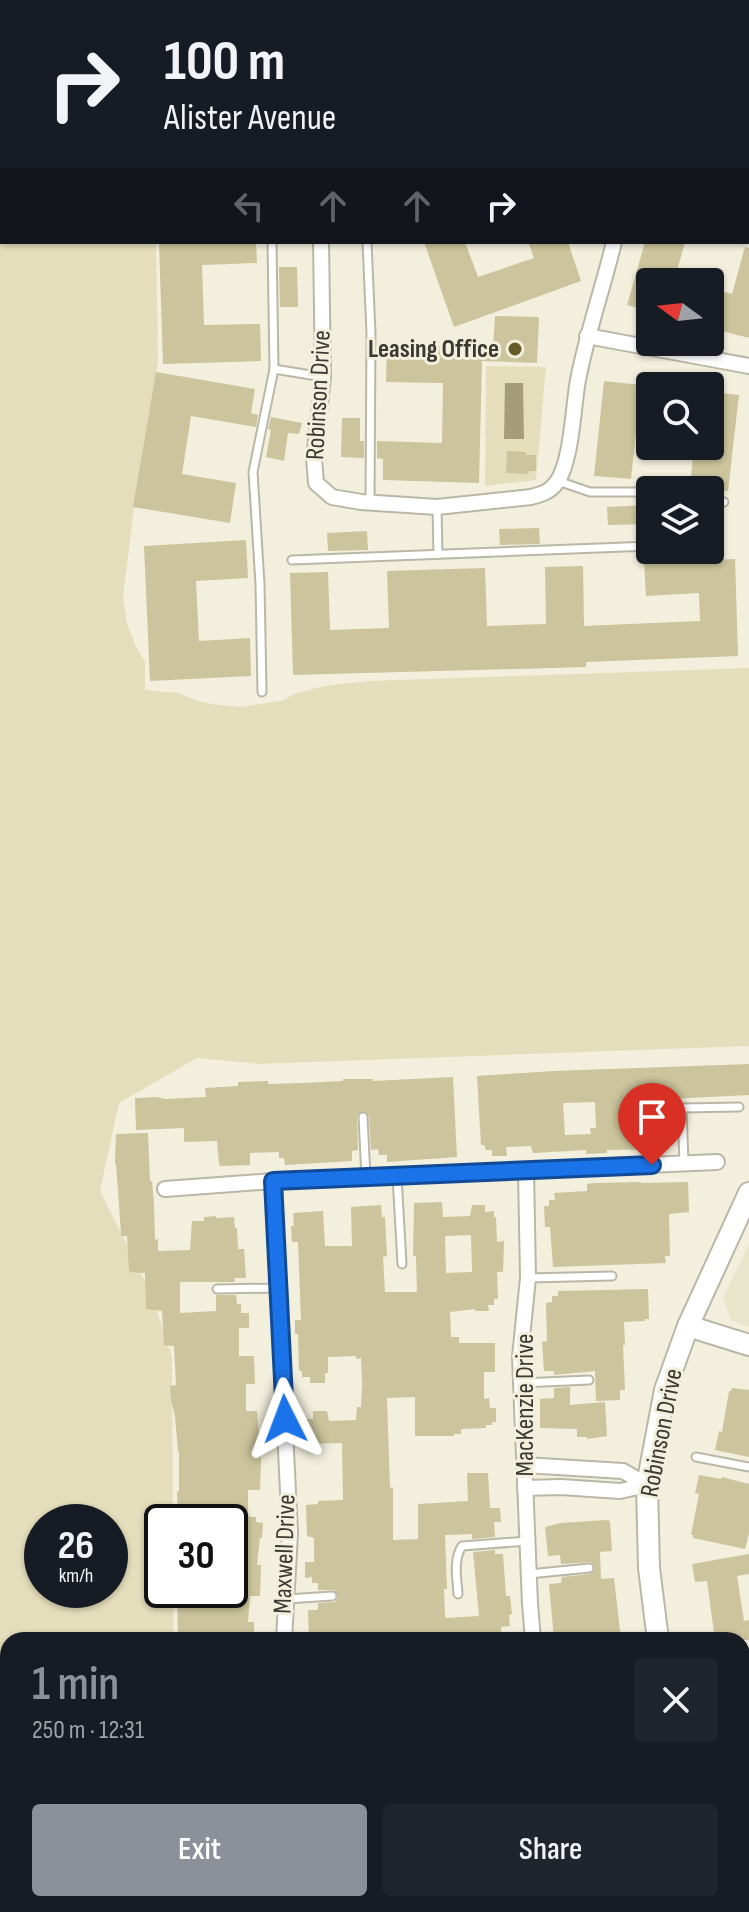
<!DOCTYPE html>
<meta charset="utf-8">
<style>
:root{--surface:#171b24;--page:#20242c;--text:#f1f3f6;--muted:#9ea1a6;--accent:#8c9099}
body{margin:0;font-family:"Sofia Sans Condensed",sans-serif;background:var(--page);color:var(--text);height:100vh;display:flex;flex-direction:column;font-size:30px;white-space:nowrap}
*{box-sizing:border-box;margin:0}
p{font-size:26px;color:var(--muted)}
.icon{flex:none;width:44px;height:44px;fill:none;stroke:currentColor;stroke-width:2;stroke-linecap:round;stroke-linejoin:round}
.map{position:relative;flex:1;overflow:hidden}
.sheet{position:absolute;left:0px;top:1632px;width:750px;height:280px;display:flex;flex-direction:column;background:var(--surface);border-radius:24px 24px 0 0;box-shadow:0 2px 6px #0004}
.sheet>*{flex:none}
.banner{position:absolute;left:0px;top:0px;width:750px;height:244px;box-shadow:0 2px 6px #0004;background:#171b24;color:var(--text);overflow:hidden}
.needle{width:52px;rotate:285deg}
.controls{position:absolute;left:636px;top:268px;display:grid;gap:16px}
.controls a{display:grid;place-items:center;width:88px;height:88px;border-radius:8px;background:var(--surface);box-shadow:0 2px 6px #0004;font-size:40px}
.speed{position:absolute;left:24px;top:1504px;display:flex;gap:16px;font-size:40px;font-weight:700;text-align:center}
.speed>*{display:grid;place-content:center;width:104px;height:104px;border-radius:50%;background:var(--surface);box-shadow:0 2px 6px #0004;line-height:1}
.speed small{font-size:20px;font-weight:400}
.speed .limit{border:4px solid #111;border-radius:12px;background:#fff;color:#111}
.pin{position:absolute;display:grid;place-items:center;width:68px;height:68px;color:#fff;margin:-82px -34px;border-radius:50% 50% 50% 0;rotate:-45deg;box-shadow:0 0 8px #0007}
.pin .icon{rotate:45deg}
.me{position:absolute;width:88px;margin:-44px;rotate:357deg;stroke-linejoin:round;filter:drop-shadow(0 0 6px #0008)}
.turn{display:flex;align-items:center;gap:28px;height:168px;padding:0 32px;font-size:36px}
.turn .icon{width:104px;height:104px;stroke-width:2.5}
.turn b{display:block;font-size:56px;line-height:68px}
.lanes{display:flex;align-items:center;height:76px;padding:0 32px;background:#0003;justify-content:center;gap:40px;direction:ltr}
.lanes .off{opacity:.35}
.round{display:grid;place-items:center;flex:none;width:84px;height:84px;border-radius:8px;background:var(--page)}
.headline{display:flex;align-items:center;justify-content:space-between;height:136px;padding:0 32px}
h1{font-size:48px;font-weight:600;line-height:60px;color:var(--accent)}
.cta{display:flex;gap:16px;margin-top:auto;padding:16px 32px}
.cta a{flex:1;height:92px;border-radius:8px;background:var(--accent);color:#fff;font-size:32px;font-weight:600;line-height:92px;text-align:center}
.cta a+a{background:var(--page);color:var(--text)}
.map>svg:first-child{display:block}
</style>
<div class="map">
<svg width="749" height="1912" viewBox="0 0 749 1912">
<rect width="100%" height="100%" fill="#f2efdd"/>
<path fill="#e9e5cb" d="M749,1244V1327L731,1320L723,1298Z"/>
<g fill="#e5debc" fill-rule="evenodd">
<path d="M0,0H129L128,2H2V242H156L158,362L135,500L123,597L127,624L136,647L145,662V690L179,693L195,700L211,704L241,707L284,700L294,694L324,686L368,681L749,668V1046L258,1064L197,1058L119,1103L100,1191L151,1293L172,1357L173,1522H162V1590H173L174,1640H8V1904H197L186,1912H0ZM42,1522H110V1590H42Z"/>
<path d="M486,366L546,367L536,480L485,486Z"/>
</g>
<path fill="#a59d77" d="M505,383H523L524,439H504Z"/>
<g fill="#cbc49c" fill-rule="evenodd">
<path d="M159,242H256L257,263L202,265L204,325L260,324L261,361L163,364Z"/>
<path d="M424,242H465L478,277L534,258L528,242H568L581,281L454,327Z"/>
<path d="M645,242H685L674,282H650V312L627,305Z"/>
<path d="M745,247L749,248V338L710,328V288L732,294Z"/>
<path d="M279,267H297L298,307H280Z"/>
<path d="M495,316L539,317L537,363L482,361L479,483L383,480V459L377,458V441L442,443L443,383L386,382L387,345L493,347Z"/>
<path d="M156,372L255,389L251,413L258,415L256,427L191,416L182,474L236,483L230,523L133,507Z"/>
<path d="M604,381L650,386V424L637,423L631,479L594,476Z"/>
<path d="M710,392L739,395L728,491L690,487L694,446H710Z"/>
<path d="M271,417L302,423L299,434L288,433L284,461L266,457L271,430L268,429Z"/>
<path d="M342,418H360V441H364V458L341,457Z"/>
<path d="M507,451L526,452V455H536V471H529L528,474L506,473Z"/>
<path d="M647,505V524L608,525L607,507Z"/>
<path d="M539,528L540,544L500,545L499,529Z"/>
<path d="M367,531L368,550L328,551L327,533Z"/>
<path d="M246,540L248,578L196,581L199,641L250,638L251,676L150,681L144,546Z"/>
<path d="M735,559L738,656L586,662V667L293,675L290,573L328,572L330,630L389,628L387,571L485,568L487,626L546,624L545,567L583,566L584,626L700,621L699,593L646,596L644,562Z"/>
<path d="M749,1064V1095L669,1099V1102L663,1104L661,1112L665,1115H670L668,1149L607,1150V1153L586,1154V1150L533,1153L531,1146L506,1147L507,1156H492V1150H486L484,1145H481L477,1076L553,1071ZM595,1102L596,1128H590L591,1134L565,1135L563,1103Z"/>
<path d="M453,1077L457,1157L387,1162V1155H379L378,1149L371,1150L369,1116L363,1111L357,1115L358,1150L352,1151V1161L285,1165L284,1158H279V1152L250,1153V1165L220,1166L219,1164L217,1141L184,1142V1128L136,1130L135,1098H138L157,1097L165,1099L206,1097L205,1088L238,1086V1082L268,1081V1084L303,1083L343,1081V1079H373V1081Z"/>
<path d="M148,1133L150,1181H152L154,1204L155,1240L158,1239V1251L190,1250L192,1221H204V1217L216,1216V1218L234,1217L235,1228H237L238,1249H244L246,1278H234L235,1282H180V1313L216,1311V1295H236L237,1304H241V1313H249V1328H239V1356H254L255,1384H246V1411H257L261,1461L260,1490H248V1514L249,1517H256V1522L263,1523L262,1538H260L257,1565H261L260,1596H250L248,1622H254V1640H178L177,1591L229,1592L231,1566H239L240,1541H233V1524H230V1519L178,1520L177,1491H179V1451H178L175,1416L171,1399L170,1386L176,1385L174,1346L164,1345L162,1311L146,1309L145,1273L129,1272L127,1236H122L121,1233L116,1164H115L116,1134Z"/>
<path d="M641,1182V1183L688,1182L689,1212L669,1214L670,1256H665L666,1263L553,1267L550,1227H545L544,1206H549V1200H555L554,1193L587,1191V1184L594,1183Z"/>
<path d="M442,1202L443,1217L470,1216L472,1205H485V1212L494,1211V1217H496L497,1242L504,1241L503,1272H497L498,1299H494V1305H488L489,1311H475V1309L450,1312L451,1337H459V1343H495V1372H484V1399L489,1398L490,1408H496V1422H492V1425H486V1428L461,1429V1434H454V1436H415V1397L387,1398L390,1488L393,1487V1540L418,1539V1504L468,1501L467,1473H488L490,1508H500L501,1522H494L495,1537L472,1539V1534L445,1535L447,1589H444L445,1616L446,1618L479,1616L473,1552L495,1550V1554H503L506,1596H510L512,1614L509,1615L510,1626L501,1627L502,1640H473V1635L392,1638V1640H345V1638L309,1639L308,1610H318V1603L335,1602L338,1596L334,1590H318V1583H312V1577L305,1578V1562H314V1538L307,1536L306,1505L318,1504V1501L343,1500L342,1443L303,1444V1425H307V1419H313V1411H327L329,1421L356,1420L357,1407H361L362,1384L361,1358L356,1359V1356L328,1357V1373H325V1383H310V1377H302V1371H299L298,1334H295V1320H301L298,1242H292L291,1226H294L293,1213L323,1211L325,1246H352L351,1207L381,1205L382,1217H385L387,1256L383,1257L385,1292H417L416,1256H413L414,1203ZM471,1235L472,1272L446,1273L445,1236Z"/>
<path d="M648,1289L649,1319H645V1321L624,1322L625,1345H623L625,1390H620V1400L596,1401L595,1371L554,1375V1371H544L542,1342L547,1341L546,1303L552,1302V1296H558V1291Z"/>
<path d="M570,1387V1405L605,1402L607,1436L587,1439V1437H577V1429L540,1428V1399L554,1398V1388Z"/>
<path d="M732,1388L749,1390V1457L715,1450L719,1431L722,1432L729,1391H731Z"/>
<path d="M699,1475L721,1479L722,1477L749,1484V1533L745,1549L693,1538V1535H691L699,1494L695,1493Z"/>
<path d="M607,1520L610,1521L612,1551L600,1552L601,1579L614,1578L621,1639L554,1640L549,1584L561,1583L562,1577L590,1574L595,1568L591,1562L561,1564L560,1555L548,1556L545,1527L561,1523Z"/>
<path d="M749,1554V1574L737,1576L744,1621L749,1620V1640H715L707,1581L695,1582L692,1564Z"/>
</g>
<g fill="none" stroke-linecap="round" stroke-linejoin="round">
<defs>
<g id="lane">
<path d="M368,0L369,2"/>
<path d="M308,2L314,0"/>
<path d="M748,154L749,153"/>
<path d="M748,213L749,214"/>
<path d="M367,242L371,333L370,502"/>
<path d="M274,369L323,377"/>
<path d="M558,481L590,492H650"/>
<path d="M710,500L724,502"/>
<path d="M437,507L438,554"/>
<path d="M710,544H717"/>
<path d="M292,560L650,546"/>
<path d="M262,692L260,584L253,472L274,369L272,242"/>
<path d="M667,1109L682,1108"/>
<path d="M363,1117L366,1177"/>
<path d="M684,1163L682,1108L739,1107"/>
<path d="M397,1176L402,1264"/>
<path d="M528,1278L612,1276"/>
<path d="M217,1289L278,1288"/>
<path d="M522,1383L589,1380"/>
<path d="M696,1457L749,1467"/>
<path d="M529,1574L589,1568"/>
<path d="M458,1594C457,1578 453,1560 462,1546L528,1541"/>
<path d="M287,1599L332,1596"/>
</g>
<g id="street">
<path d="M527,0L529,2"/>
<path d="M701,0L703,2"/>
<path d="M465,2L471,0"/>
<path d="M748,40L749,41"/>
<path d="M321,242L323,377L314,458L316,483L332,497L361,502L437,507L531,497C542,494 550,492 557,482C572,460 573,407 578,380C587,333 603,288 614,242"/>
<path d="M587,336L749,366"/>
<path d="M526,1170L528,1278L520,1357L530,1604L533,1640"/>
<path d="M273,1181L290,1533L284,1640"/>
<path d="M165,1189L273,1181L717,1162"/>
<path d="M524,1465L623,1471L647,1485L620,1491L561,1487L525,1488"/>
<path d="M697,1904L698,1912"/>
<path d="M725,1904L726,1912"/>
</g>
<g id="secondary">
<path d="M688,1326L749,1345"/>
<path d="M658,1640L649,1568L647,1485L665,1390L688,1326L749,1193"/>
</g>
<g id="primary">
<path d="M742,1758L749,1756"/>
<path d="M742,1800L749,1799"/>
<path d="M272,1912L287,1904"/>
<path d="M354,1912L373,1904"/>
</g>
</defs>
<use href="#lane" stroke="#bab7a6" stroke-width="11"/>
<use href="#street" stroke="#bab7a6" stroke-width="18"/>
<use href="#secondary" stroke="#bab7a6" stroke-width="24"/>
<use href="#primary" stroke="#bab7a6" stroke-width="26"/>
<use href="#lane" stroke="#fff" stroke-width="7"/>
<use href="#street" stroke="#fff" stroke-width="14"/>
<use href="#secondary" stroke="#fff" stroke-width="20"/>
<use href="#primary" stroke="#fff" stroke-width="22"/>
</g>
<g fill="none" stroke-linecap="round" stroke-linejoin="round">
<defs>
<path id="route" d="M285,1419L273,1181L652,1165"/>
</defs>
<use href="#route" stroke="#114b97" stroke-width="20"/>
<use href="#route" stroke="#1a73e8" stroke-width="14"/>
</g>
<circle fill="#655b27" stroke="#f2efdd" stroke-width="3" cx="515" cy="349" r="8"/>
<g text-anchor="middle" dominant-baseline="central" stroke-width="6" stroke-linejoin="round" paint-order="stroke">
<g font-size="26" font-weight="bold" fill="#3b3a32" stroke="#f2efdd" text-anchor="end">
<text x="499" y="349">Leasing Office</text>
</g>
<g font-size="26" fill="#3b3a32" stroke="#f2efdd">
<text transform="translate(319 395) rotate(-87)">Robinson Drive</text>
<text transform="translate(525 1405) rotate(-90)">MacKenzie Drive</text>
<text transform="translate(662 1433) rotate(-79)">Robinson Drive</text>
<text transform="translate(285 1554) rotate(-88)">Maxwell Drive</text>
</g>
</g>
</svg>
<div class="controls">
<a><svg class="needle" viewBox="-14 -14 28 28"><path d="M0-13l5 13h-10z" fill="#e53935"/><path d="M0 13l5-13h-10z" fill="#9ea1a6"/></svg></a>
<a><svg class="icon" aria-label="search" viewBox="0 0 24 24"><circle cx="10" cy="10" r="6"/><path d="M15 15l6 6"/></svg></a>
<a><svg class="icon" aria-label="layers" viewBox="0 0 24 24"><path d="M12 4l9 5-9 5-9-5zM3 14l9 5 9-5"/></svg></a>
</div>
<div class="speed"><div>26<small>km/h</small></div><div class="limit">30</div></div>
<div class="pin" style="left:652px;top:1165px;background:#d93025"><svg class="icon" aria-label="arrive" viewBox="0 0 24 24"><path d="M6 21V4h12l-3 4 3 4H6"/></svg></div>
<svg class="me" style="left:285px;top:1419px" viewBox="-20 -20 40 40"><path d="M0-17L14 15 0 8-14 15z" fill="#1a73e8" stroke="#fff" stroke-width="4"/></svg>
<div class="banner">
<div class="turn"><svg class="icon" aria-label="right" viewBox="0 0 24 24"><path d="M7 20v-9h11M14 6l5 5-5 5"/></svg><div><b>100 m</b>Alister Avenue</div></div>
<div class="lanes"><svg class="icon off" aria-label="left" viewBox="0 0 24 24"><path d="M17 20v-9H6M10 6l-5 5 5 5"/></svg><svg class="icon off" aria-label="ahead" viewBox="0 0 24 24"><path d="M12 20V5M6 11l6-6 6 6"/></svg><svg class="icon off" aria-label="ahead" viewBox="0 0 24 24"><path d="M12 20V5M6 11l6-6 6 6"/></svg><svg class="icon" aria-label="right" viewBox="0 0 24 24"><path d="M7 20v-9h11M14 6l5 5-5 5"/></svg></div>
</div>
<section class="sheet">
<div class="headline"><div><h1>1 min</h1><p>250 m · 12:31</p></div><a class="round"><svg class="icon" aria-label="close" viewBox="0 0 24 24"><path d="M6 6l12 12M18 6L6 18"/></svg></a></div>
<div class="cta"><a>Exit</a><a>Share</a></div>
</section>
</div>
